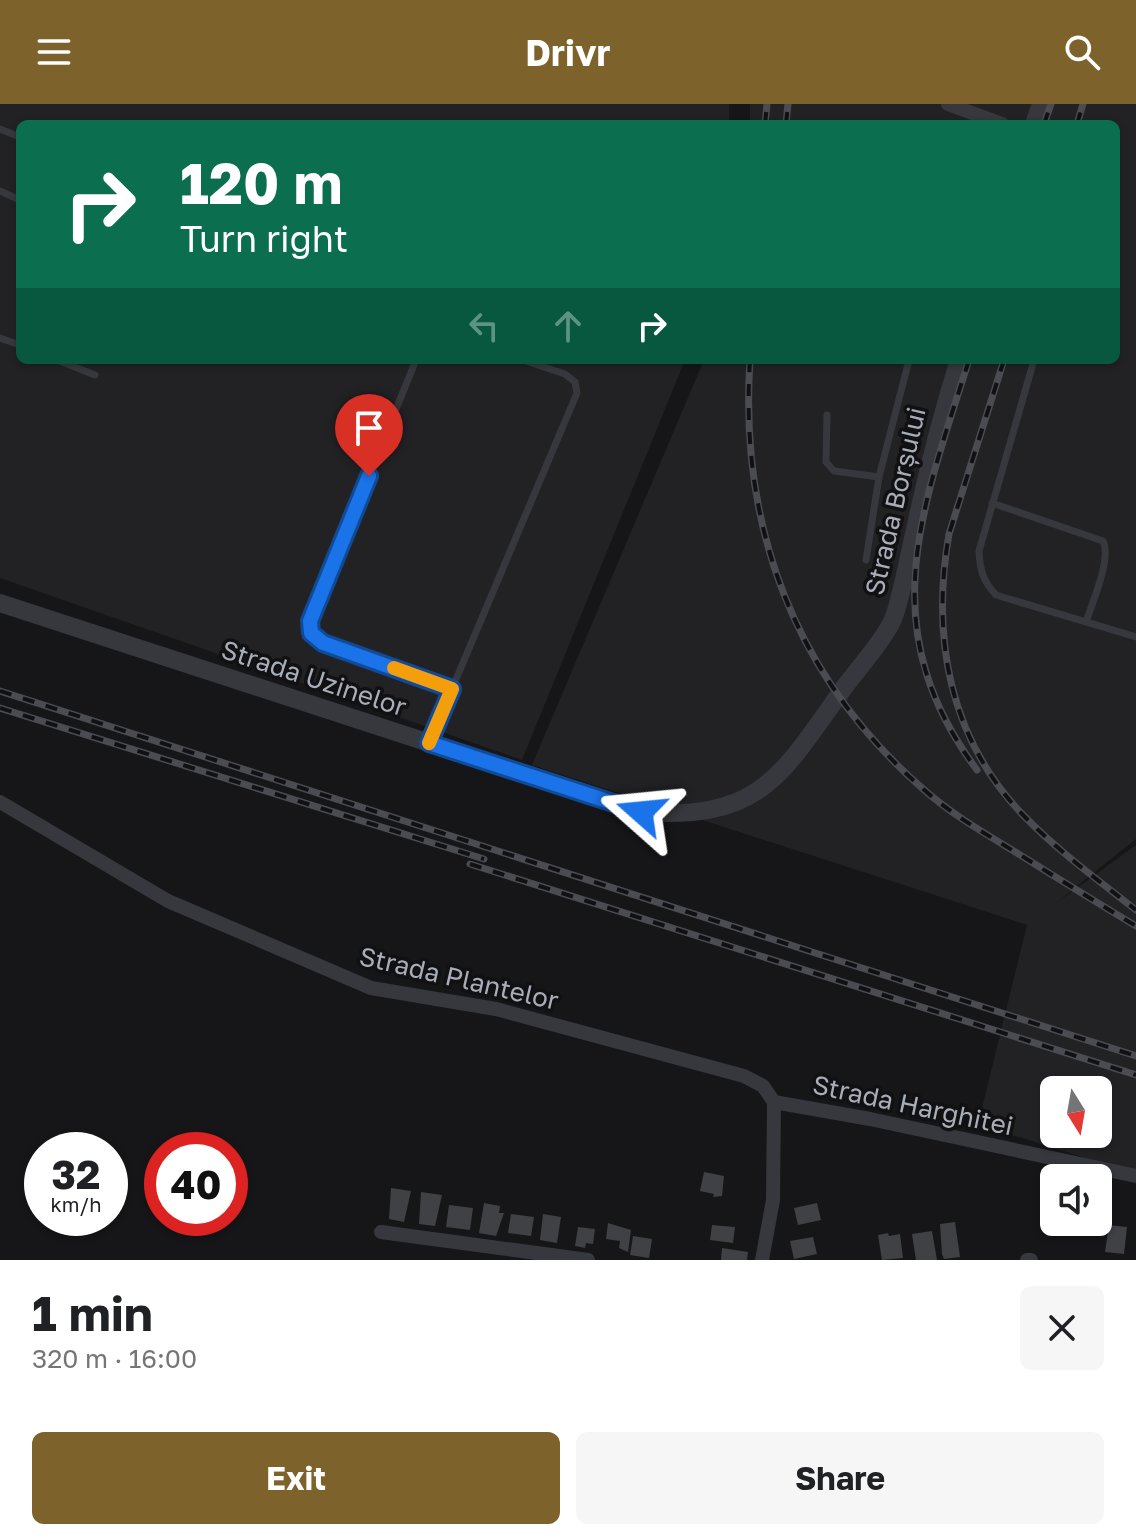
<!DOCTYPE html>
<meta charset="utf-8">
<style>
:root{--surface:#fff;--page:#f6f6f6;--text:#202124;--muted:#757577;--accent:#7e622b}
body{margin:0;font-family:"Golos Text",sans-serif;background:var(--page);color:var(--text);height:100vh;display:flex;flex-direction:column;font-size:30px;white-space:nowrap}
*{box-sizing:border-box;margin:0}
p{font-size:26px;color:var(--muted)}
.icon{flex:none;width:44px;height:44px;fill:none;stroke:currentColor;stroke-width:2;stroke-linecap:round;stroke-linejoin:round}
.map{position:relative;height:1156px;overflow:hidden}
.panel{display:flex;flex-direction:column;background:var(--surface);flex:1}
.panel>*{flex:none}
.banner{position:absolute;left:16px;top:16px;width:1104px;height:244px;border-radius:12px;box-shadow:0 2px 6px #0004;background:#0b6e4f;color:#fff;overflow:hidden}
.needle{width:52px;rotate:169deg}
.controls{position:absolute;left:1040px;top:972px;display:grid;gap:16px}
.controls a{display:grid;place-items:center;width:72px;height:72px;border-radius:12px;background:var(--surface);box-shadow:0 2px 6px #0004;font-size:40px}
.speed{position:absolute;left:24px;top:1028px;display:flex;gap:16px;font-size:40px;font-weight:700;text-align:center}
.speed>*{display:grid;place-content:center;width:104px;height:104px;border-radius:50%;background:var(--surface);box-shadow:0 2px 6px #0004;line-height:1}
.speed small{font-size:20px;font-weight:400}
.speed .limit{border:12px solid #d22;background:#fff;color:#111}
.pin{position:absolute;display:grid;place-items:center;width:68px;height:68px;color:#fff;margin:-82px -34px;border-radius:50% 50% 50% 0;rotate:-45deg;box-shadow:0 0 8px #0007}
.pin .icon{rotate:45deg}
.me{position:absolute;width:88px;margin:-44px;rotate:288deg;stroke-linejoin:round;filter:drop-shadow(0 0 6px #0008)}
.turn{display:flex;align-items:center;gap:28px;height:168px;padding:0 32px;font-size:36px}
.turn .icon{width:104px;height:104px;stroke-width:2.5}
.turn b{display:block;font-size:56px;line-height:68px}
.lanes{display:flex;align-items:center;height:76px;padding:0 32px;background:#0003;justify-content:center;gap:40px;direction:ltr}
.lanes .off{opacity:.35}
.round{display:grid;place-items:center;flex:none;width:84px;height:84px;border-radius:12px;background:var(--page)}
.overview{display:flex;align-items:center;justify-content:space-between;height:136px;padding:0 32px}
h1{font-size:48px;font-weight:700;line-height:60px}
.action{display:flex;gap:16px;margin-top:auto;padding:16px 32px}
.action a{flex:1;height:92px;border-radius:12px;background:var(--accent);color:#fff;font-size:32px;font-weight:700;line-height:92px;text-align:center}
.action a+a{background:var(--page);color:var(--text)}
header{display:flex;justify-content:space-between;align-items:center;height:104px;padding:0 32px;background:var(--accent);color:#fff;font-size:36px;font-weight:700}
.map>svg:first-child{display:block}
</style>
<header><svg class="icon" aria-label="menu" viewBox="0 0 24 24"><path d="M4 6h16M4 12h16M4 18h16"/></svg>Drivr<svg class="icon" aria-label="search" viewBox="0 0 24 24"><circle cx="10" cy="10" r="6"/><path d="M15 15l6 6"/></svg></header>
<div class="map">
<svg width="1136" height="1156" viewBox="0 0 1136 1156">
<rect width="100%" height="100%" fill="#161618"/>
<g fill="#222225" fill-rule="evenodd">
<path d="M0,0H729V20H20V256H685L522,656L0,474Z"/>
<path d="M750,0H1136V735L1056,799L1136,741V1070L978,1020L1027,821L532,661L704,256H1116V20H750ZM1054,986H1098V1030H1054Z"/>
</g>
<g fill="#404145">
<path d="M704,1068L724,1072L722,1092L713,1093L714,1090L700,1087Z"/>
<path d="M391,1084L411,1087L404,1118L389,1115Z"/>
<path d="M421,1088L442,1091L435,1122L419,1120Z"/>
<path d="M484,1099L500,1102L499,1109H504L496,1132L479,1129Z"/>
<path d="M817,1099L821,1116L798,1121L794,1104Z"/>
<path d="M449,1101L473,1104L470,1126L446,1123Z"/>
<path d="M511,1110L534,1113L531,1132L508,1129Z"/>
<path d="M543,1110L561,1113L557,1139L540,1136Z"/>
<path d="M955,1118L960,1153L944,1155L942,1150L940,1120Z"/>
<path d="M608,1119L631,1126L628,1148L619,1144L620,1137L606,1135Z"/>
<path d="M712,1121L735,1123L733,1139L710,1136Z"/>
<path d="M1109,1121L1127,1123L1124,1150L1105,1148Z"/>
<path d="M578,1123L595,1125L593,1140L586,1139L585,1144L575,1142Z"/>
<path d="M932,1127L937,1156H916L912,1130Z"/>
<path d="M888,1129L889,1132L900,1130L903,1154L882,1156L878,1131Z"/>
<path d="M633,1132L652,1135L649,1154L630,1151Z"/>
<path d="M813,1133L817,1150L794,1155L790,1137Z"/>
<path d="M722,1144L748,1148L747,1156H721Z"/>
</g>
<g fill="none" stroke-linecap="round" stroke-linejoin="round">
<g stroke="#37383d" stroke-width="7">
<path d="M0,25L20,33"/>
<path d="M0,87L20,96"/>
<path d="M0,234L20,241"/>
<path d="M57,256L95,271"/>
<path d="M416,256L310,517L311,529L323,539L452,585"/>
<path d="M1034,256L979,447C980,467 983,477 996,491L1136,533"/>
<path d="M827,311L826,358L834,367L879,373"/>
<path d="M992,399L1103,437C1112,454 1092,499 1086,518"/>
<path d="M866,456L879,373L909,256"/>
<path d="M430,637L577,289L575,278L565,270L523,256"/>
</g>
<g stroke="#37383d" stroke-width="14">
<path d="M948,0L1002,20"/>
<path d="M0,698L168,797L371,884L496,905L744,972L763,982L774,998L773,1096L762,1156"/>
<path d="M774,998L870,1015L1136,1072"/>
<path d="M381,1128L588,1156"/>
<path d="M1027,1156H1031"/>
</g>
<g stroke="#37383d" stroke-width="18">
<path d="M1034,20L1041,0"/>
<path d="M0,499L641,708C760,717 781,672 843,585C857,566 889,530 895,510C904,481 909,450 916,421C928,365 942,310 959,256"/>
</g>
<defs>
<g id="rail">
<path d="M765,20L767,0"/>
<path d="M786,20L788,0"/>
<path d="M1044,20L1051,0"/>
<path d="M1077,20L1083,0"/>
<path d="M750,256C739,423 795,573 922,684C951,710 984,729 1017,749C1057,774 1096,798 1136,822"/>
<path d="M969,256C921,407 872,525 977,666"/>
<path d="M1004,256L949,430C931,533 949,635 1024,712C1058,747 1098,776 1136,806"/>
<path d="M0,587L1136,952"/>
<path d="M0,604L484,755"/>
<path d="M470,760L1136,971"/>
</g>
</defs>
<use href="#rail" stroke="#4a4c52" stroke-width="7"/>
<use href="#rail" stroke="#111113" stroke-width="4" stroke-dasharray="12" stroke-linecap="butt"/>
</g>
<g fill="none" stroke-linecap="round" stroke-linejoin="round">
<defs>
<path id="route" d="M369,372L310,517L311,529L323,539L452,585L429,639L641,708"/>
</defs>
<use href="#route" stroke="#114b97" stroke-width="20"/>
<use href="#route" stroke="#1a73e8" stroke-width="14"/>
<path stroke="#f59e0b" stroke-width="14" d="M394,564L452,585L429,639"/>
</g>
<g text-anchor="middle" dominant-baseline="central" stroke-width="7" stroke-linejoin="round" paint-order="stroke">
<g font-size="26" fill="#a8adb8" stroke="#111113">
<text transform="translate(895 397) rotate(-77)">Strada Borșului</text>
<text transform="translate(314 574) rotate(18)">Strada Uzinelor</text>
<text transform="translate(459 874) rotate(13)">Strada Plantelor</text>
<text transform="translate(913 1001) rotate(12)">Strada Harghitei</text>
</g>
</g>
</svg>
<div class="controls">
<a><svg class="needle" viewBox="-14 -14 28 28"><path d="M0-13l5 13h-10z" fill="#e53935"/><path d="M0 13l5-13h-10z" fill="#757577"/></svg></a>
<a><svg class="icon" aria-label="sound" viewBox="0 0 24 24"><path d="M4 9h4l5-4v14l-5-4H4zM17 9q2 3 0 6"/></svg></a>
</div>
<div class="speed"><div>32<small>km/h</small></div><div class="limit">40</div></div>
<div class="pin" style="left:369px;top:372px;background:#d93025"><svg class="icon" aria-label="arrive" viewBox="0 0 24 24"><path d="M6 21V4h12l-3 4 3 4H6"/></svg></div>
<svg class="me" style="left:641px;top:708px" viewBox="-20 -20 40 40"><path d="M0-17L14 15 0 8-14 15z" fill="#1a73e8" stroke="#fff" stroke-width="4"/></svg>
<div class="banner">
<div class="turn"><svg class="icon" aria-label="right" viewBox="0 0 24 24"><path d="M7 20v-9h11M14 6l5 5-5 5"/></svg><div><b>120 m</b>Turn right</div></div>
<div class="lanes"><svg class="icon off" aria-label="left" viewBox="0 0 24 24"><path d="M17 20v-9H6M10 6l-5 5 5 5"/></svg><svg class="icon off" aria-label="ahead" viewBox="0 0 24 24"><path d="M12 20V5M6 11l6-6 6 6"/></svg><svg class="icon" aria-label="right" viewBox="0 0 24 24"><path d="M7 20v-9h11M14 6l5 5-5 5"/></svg></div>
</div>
</div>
<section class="panel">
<div class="overview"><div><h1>1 min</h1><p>320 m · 16:00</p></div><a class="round"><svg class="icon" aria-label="close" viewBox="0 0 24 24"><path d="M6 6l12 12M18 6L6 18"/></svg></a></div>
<div class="action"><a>Exit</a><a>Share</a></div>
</section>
